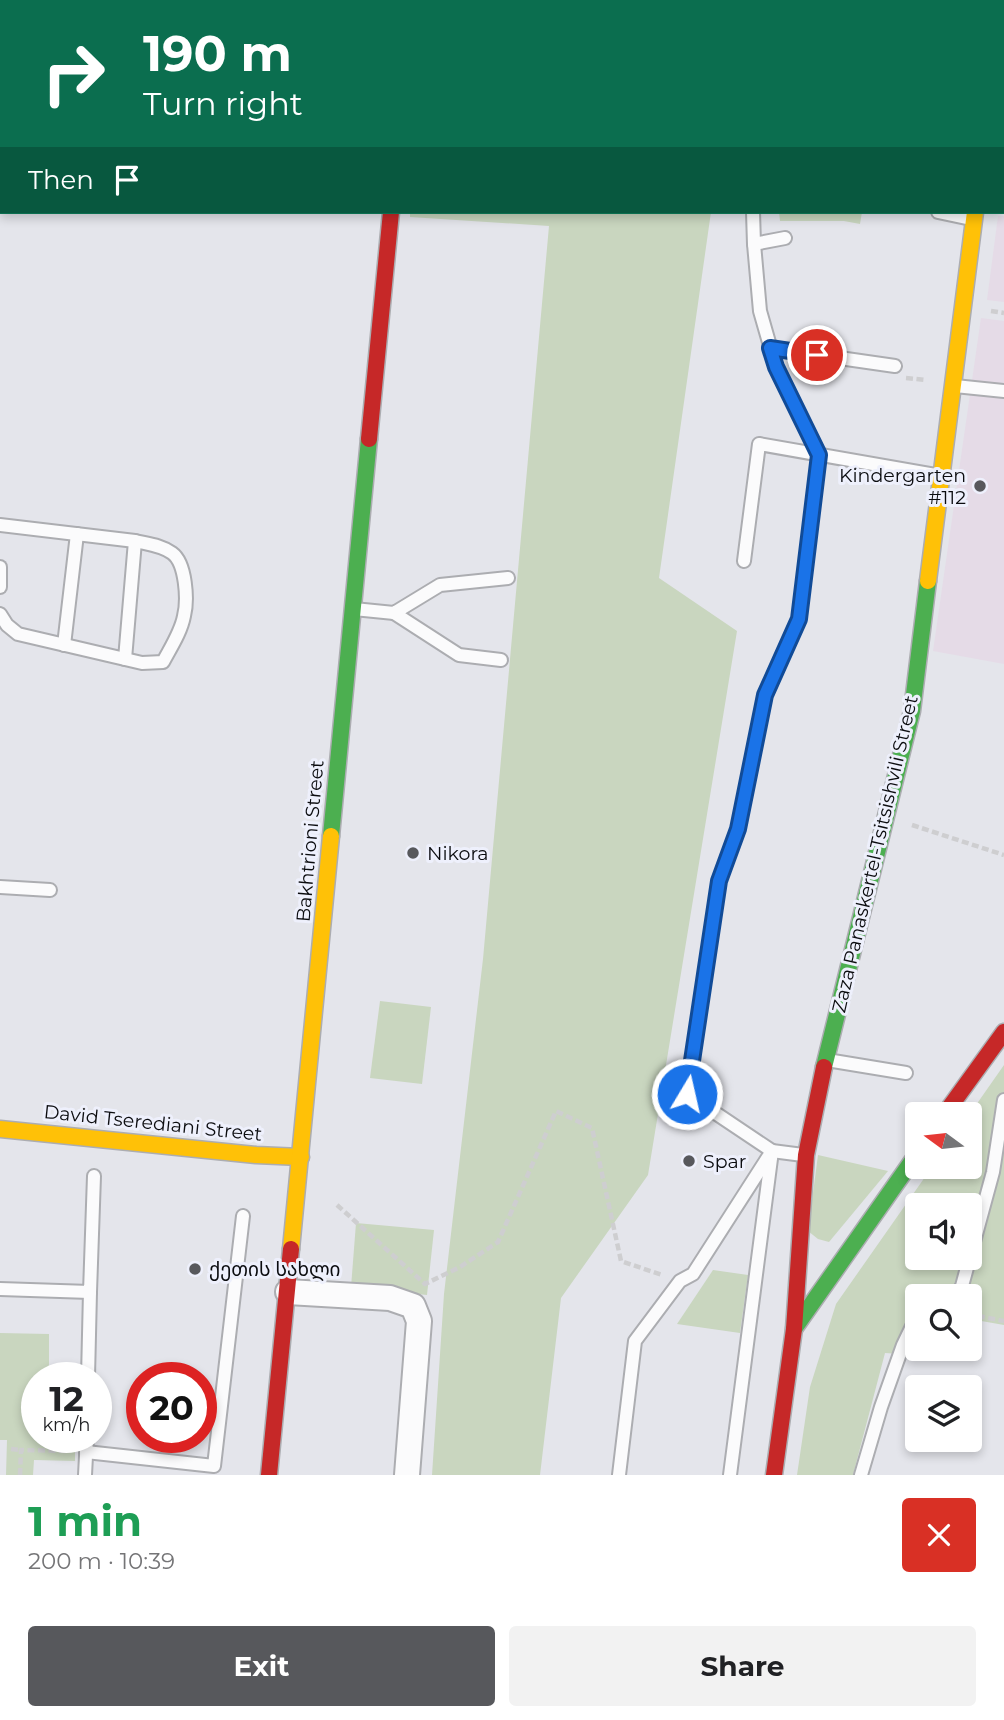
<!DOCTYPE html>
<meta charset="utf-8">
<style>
:root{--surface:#fff;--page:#f2f2f2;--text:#202124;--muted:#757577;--accent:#57585c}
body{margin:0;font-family:Montserrat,"Noto Sans Georgian",sans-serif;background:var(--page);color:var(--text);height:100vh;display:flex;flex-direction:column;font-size:26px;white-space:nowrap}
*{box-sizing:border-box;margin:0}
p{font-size:23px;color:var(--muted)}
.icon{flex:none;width:38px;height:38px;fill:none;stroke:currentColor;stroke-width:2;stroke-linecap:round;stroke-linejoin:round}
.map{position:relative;height:1475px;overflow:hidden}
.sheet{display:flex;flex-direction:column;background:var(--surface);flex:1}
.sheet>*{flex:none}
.hud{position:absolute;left:0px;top:0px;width:1004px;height:214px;box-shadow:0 4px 10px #0003;background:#0b6e4f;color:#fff;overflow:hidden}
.needle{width:46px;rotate:285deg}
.tools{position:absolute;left:905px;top:1102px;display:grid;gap:14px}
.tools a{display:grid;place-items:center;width:77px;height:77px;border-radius:7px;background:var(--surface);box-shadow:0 4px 10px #0003;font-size:35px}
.speed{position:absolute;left:21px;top:1362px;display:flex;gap:14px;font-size:35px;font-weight:700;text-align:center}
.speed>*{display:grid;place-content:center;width:91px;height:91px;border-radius:50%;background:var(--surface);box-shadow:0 4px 10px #0003;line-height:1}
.speed small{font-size:18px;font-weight:400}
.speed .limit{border:10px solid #d22;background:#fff;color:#111}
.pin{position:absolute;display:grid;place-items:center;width:60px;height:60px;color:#fff;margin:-30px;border:4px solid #fff;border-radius:50%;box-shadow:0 2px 7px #0007}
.me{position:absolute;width:77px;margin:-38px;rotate:9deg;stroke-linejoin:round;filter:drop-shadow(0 0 5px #0008)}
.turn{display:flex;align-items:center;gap:24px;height:147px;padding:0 28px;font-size:32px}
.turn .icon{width:91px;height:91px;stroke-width:2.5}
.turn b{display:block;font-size:49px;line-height:60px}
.then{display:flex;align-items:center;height:66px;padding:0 28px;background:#0003;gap:14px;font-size:26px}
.round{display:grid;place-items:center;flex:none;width:74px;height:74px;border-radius:7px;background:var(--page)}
.summary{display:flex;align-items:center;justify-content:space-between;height:119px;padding:0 28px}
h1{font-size:42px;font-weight:700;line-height:52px;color:#1e9e55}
.button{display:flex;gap:14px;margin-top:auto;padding:14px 28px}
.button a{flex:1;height:80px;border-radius:7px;background:var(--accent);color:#fff;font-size:28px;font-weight:700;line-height:80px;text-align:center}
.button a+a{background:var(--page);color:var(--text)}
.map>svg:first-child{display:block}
</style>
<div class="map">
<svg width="1004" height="1475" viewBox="0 0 1004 1475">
<rect width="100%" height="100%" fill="#e4e5eb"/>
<g fill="#e5dbe7">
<path d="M998,216H1004V302L987,300Z"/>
<path d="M981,318L1004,321V664L933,651Z"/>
</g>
<g fill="#c9d6bf" fill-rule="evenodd">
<path d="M0,0H127L2,2V60Z"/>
<path d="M645,0H858L645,2Z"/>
<path d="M410,212H711L659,578L737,631L648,1175L561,1298L540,1475H432L444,1294L483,959L549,226L410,217Z"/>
<path d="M779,212H862L860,224L844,221H780Z"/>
<path d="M380,1001L431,1007L422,1084L370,1078Z"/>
<path d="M1004,1065V1325L970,1319V1297H917V1349H964L963,1358L885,1353L853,1475H797L810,1387L836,1304L932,1167H970L969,1115ZM917,1206H970V1258H917Z"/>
<path d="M818,1155L888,1171L829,1242L818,1239L808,1231Z"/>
<path d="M356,1223L434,1230L427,1295L351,1287Z"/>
<path d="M713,1270L748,1275L740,1333L677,1324Z"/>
<path d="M0,1333L49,1334V1377H37V1437H48V1440L75,1441V1461L34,1460L33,1475H6L7,1440H0Z"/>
</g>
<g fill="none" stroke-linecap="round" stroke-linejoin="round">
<defs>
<g id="lane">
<path d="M546,2V0"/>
<path d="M878,2V0"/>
<path d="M753,212L754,244"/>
<path d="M938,212L971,219"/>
<path d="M770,348L895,366"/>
<path d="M955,386L1004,391"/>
<path d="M0,525L135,541C147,544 161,545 172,553C186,563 188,600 184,616C181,632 171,647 163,662L142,663L18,634L7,625L0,614"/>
<path d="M744,561L759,444L941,476"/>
<path d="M0,567V587"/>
<path d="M354,609L394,613L440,585L508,578"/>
<path d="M394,613L459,655L501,660"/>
<path d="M64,645L77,534"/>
<path d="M125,659L135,541"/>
<path d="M0,887L50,890"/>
<path d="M827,1060L906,1073"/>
<path d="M0,1289L90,1292L94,1176"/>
<path d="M955,1297L962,1286L993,1172L1004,1100"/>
<path d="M88,1377L90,1292"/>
<path d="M86,1452L214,1466L243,1216"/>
<path d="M85,1475L87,1437"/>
<path d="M619,1475L635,1341L680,1281L693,1274L772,1151L803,1155"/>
<path d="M730,1475L772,1151L687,1094L719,881L738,829L765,696L799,619L819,455L776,367L760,311L754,244L785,238"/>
<path d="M861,1475L881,1407L903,1345L917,1316"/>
</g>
<g id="street">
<path d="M179,2L180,0"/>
<path d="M1001,2V0"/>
<path d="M288,1292L390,1298L413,1306L419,1321L407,1475"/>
</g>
<g id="fast">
<path d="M331,836L369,439"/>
<path d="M824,1067L912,711L928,581"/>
<path d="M794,1329L917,1154"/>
</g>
<g id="slow">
<path d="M411,0V2"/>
<path d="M928,581L975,212"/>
<path d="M0,1129L256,1155L301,1157"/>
<path d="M291,1249L331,836"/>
</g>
<g id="jam">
<path d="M369,439L391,212"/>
<path d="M944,1115L1004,1032"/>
<path d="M269,1475L291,1249"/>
<path d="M774,1475L794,1329L806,1155L824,1067"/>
</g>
</defs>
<use href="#lane" stroke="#acadb1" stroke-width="16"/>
<use href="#street" stroke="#acadb1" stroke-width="28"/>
<use href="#fast" stroke="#acadb1" stroke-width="19"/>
<use href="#slow" stroke="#acadb1" stroke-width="19"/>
<use href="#jam" stroke="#acadb1" stroke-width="19"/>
<g stroke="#ceced0" stroke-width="4.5" stroke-dasharray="7 3.5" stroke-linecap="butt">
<path d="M712,2V0"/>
<path d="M754,2V0"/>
<path d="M777,2V0"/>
<path d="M801,2V0"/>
<path d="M839,2V0"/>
<path d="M0,25H2"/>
<path d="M991,311L1004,313"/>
<path d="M906,378L926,380"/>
<path d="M912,825L1004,855"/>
<path d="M337,1205L425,1284L460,1267L498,1242L556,1111L592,1128L621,1261L662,1275"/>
<path d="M970,1309L978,1316L1004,1321"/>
<path d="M11,1449L21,1450"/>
<path d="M20,1475L21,1450L68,1451"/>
</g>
<use href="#lane" stroke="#fbfbfc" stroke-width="12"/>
<use href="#street" stroke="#fbfbfc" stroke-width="24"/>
<use href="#fast" stroke="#4caf50" stroke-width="16"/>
<use href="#slow" stroke="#ffc107" stroke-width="16"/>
<use href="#jam" stroke="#c62828" stroke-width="16"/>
</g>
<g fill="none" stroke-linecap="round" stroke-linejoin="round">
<defs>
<path id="route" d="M687,1094L719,881L738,829L765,695L799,619L819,455L776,367L770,348L817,355"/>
</defs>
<use href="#route" stroke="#114b97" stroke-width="18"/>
<use href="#route" stroke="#1a73e8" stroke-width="12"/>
</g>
<g fill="#57585c" stroke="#eef0fc" stroke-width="2.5">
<circle cx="980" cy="486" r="7"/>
<circle cx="413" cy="853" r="7"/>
<circle cx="689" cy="1161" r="7"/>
<circle cx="195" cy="1269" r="7"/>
</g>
<g text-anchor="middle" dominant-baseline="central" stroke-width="6" stroke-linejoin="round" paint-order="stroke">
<g font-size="19" fill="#0b0c0f" stroke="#eef0fc" text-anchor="start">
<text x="966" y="475" text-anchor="end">Kindergarten<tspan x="966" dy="22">#112</tspan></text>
<text x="427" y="853">Nikora</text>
<text x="703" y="1161">Spar</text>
<text x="209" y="1269">ქეთის სახლი</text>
</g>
<g font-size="19" fill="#0b0c0f" stroke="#eef0fc">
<text transform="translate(310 841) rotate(-85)">Bakhtrioni Street</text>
<text transform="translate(875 854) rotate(-77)">Zaza Panaskertel-Tsitsishvili Street</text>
<text transform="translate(153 1123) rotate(6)">David Tserediani Street</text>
</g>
</g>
</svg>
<div class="tools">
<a><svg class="needle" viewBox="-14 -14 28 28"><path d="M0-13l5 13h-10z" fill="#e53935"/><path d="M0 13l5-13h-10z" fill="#757577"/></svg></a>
<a><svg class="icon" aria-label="sound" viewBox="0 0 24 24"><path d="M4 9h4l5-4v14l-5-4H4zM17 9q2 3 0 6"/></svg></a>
<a><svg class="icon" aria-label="search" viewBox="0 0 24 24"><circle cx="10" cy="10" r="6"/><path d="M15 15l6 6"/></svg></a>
<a><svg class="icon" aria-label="layers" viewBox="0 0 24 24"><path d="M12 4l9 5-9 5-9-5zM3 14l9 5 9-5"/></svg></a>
</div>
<div class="speed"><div>12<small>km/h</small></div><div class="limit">20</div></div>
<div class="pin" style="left:817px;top:355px;background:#d93025"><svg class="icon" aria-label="arrive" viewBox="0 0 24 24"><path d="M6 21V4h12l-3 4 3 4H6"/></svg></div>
<svg class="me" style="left:687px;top:1094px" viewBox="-20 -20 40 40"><circle r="17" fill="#1a73e8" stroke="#fff" stroke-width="3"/><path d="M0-11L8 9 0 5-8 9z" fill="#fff"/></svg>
<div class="hud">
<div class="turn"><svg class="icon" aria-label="right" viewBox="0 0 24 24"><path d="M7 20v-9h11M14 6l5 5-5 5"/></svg><div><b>190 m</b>Turn right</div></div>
<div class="then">Then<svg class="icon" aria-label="arrive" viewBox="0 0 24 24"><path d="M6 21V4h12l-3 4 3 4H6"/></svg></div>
</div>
</div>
<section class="sheet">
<div class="summary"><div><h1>1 min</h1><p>200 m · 10:39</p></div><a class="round" style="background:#d93025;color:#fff"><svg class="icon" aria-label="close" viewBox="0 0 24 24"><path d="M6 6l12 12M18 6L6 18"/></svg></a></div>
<div class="button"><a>Exit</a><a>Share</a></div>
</section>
